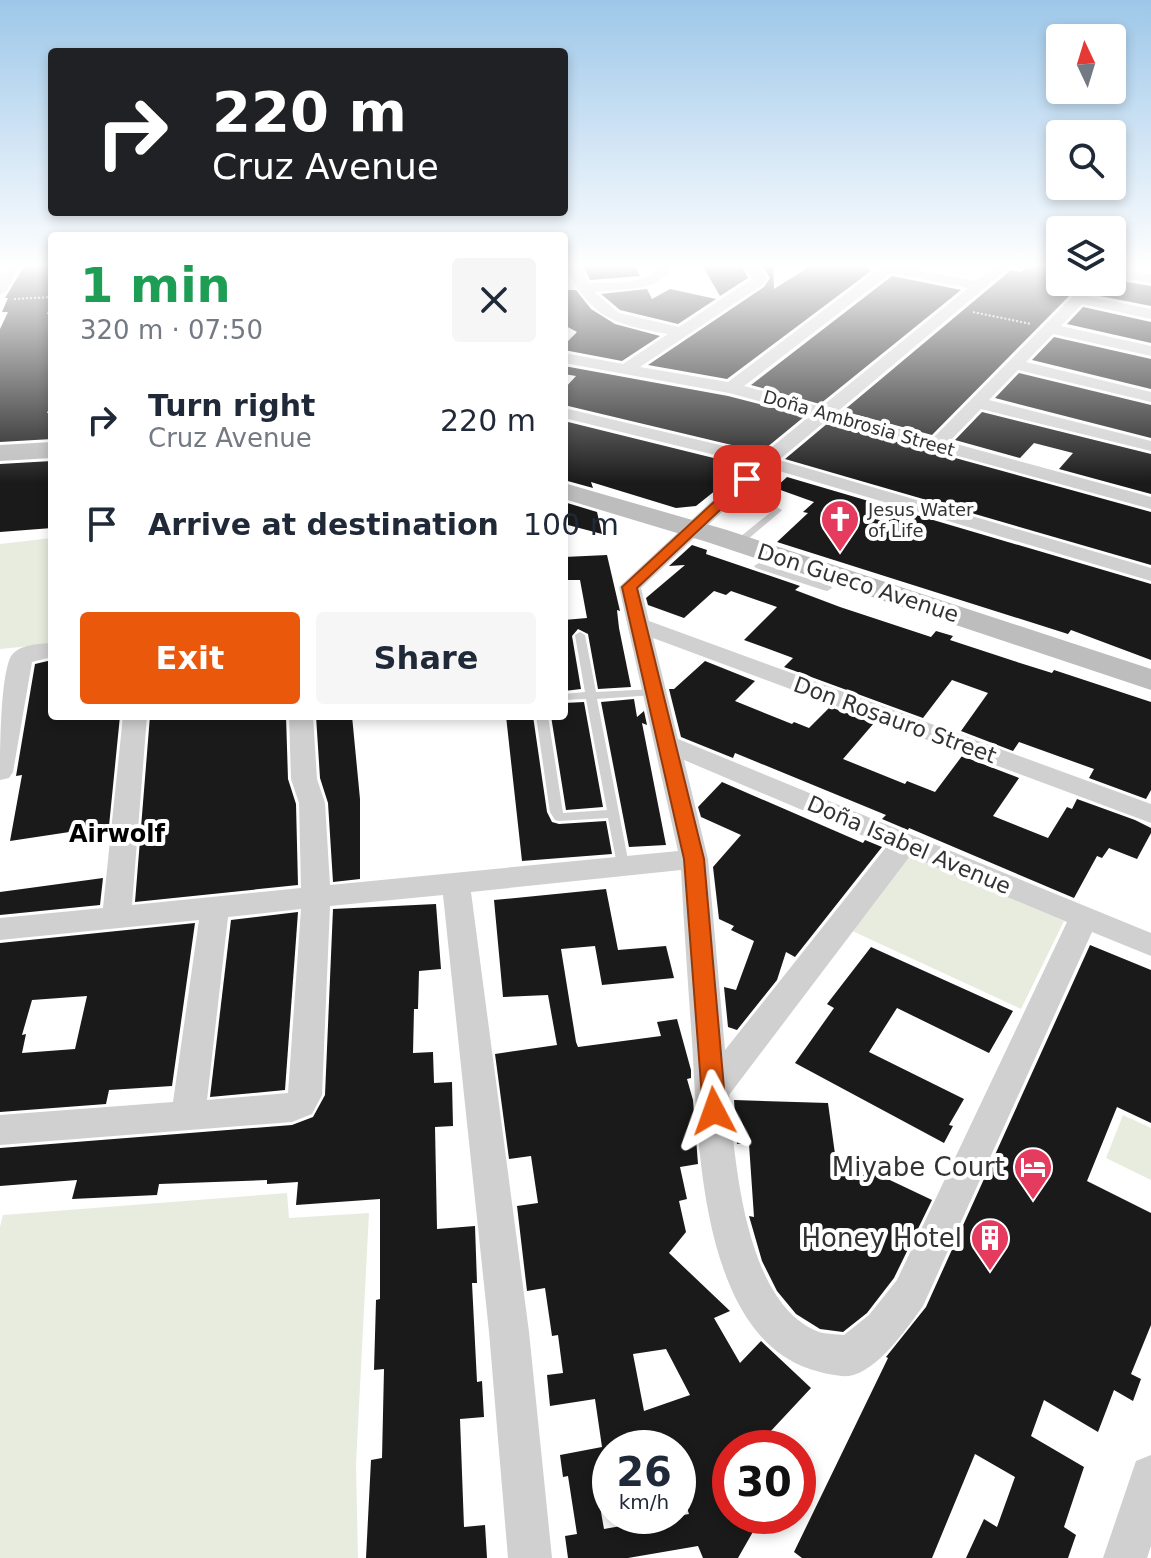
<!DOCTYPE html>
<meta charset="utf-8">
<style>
:root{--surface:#fff;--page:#f6f6f7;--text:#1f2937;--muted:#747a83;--accent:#ea580c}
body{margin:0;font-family:"DejaVu Sans",sans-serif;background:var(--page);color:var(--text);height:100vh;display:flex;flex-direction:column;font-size:30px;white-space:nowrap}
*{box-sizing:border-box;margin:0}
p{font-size:26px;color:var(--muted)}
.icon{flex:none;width:44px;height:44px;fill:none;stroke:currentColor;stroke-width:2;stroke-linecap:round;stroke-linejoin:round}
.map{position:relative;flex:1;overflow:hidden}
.sheet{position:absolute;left:48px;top:232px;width:520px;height:488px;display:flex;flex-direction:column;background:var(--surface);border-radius:8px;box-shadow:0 4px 12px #0003}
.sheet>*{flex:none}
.guide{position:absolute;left:48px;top:48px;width:520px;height:168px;border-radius:8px;box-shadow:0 4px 12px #0003;background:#202124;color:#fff;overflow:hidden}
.needle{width:52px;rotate:356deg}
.fabs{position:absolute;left:1046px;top:24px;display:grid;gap:16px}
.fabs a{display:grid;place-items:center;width:80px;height:80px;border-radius:8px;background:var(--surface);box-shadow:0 4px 12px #0003;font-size:40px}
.speed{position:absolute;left:592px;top:1430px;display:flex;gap:16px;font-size:40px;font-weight:700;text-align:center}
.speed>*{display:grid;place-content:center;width:104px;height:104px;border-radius:50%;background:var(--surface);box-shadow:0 4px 12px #0003;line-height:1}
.speed small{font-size:20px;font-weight:400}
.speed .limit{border:12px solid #d22;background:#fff;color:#111}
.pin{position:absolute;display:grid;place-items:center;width:68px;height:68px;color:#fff;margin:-34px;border-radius:16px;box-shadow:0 4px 12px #0006}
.me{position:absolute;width:88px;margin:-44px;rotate:356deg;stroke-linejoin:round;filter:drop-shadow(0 0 6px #0008)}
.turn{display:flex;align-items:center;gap:28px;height:168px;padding:0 32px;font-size:36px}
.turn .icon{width:104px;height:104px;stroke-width:2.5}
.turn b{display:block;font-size:56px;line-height:68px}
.round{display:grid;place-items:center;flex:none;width:84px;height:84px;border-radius:8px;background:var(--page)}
.head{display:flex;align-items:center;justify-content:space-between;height:136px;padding:0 32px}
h1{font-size:48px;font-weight:600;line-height:60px;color:#1e9e55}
.action{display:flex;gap:16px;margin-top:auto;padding:16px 32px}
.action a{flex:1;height:92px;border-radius:8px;background:var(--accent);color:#fff;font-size:32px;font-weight:600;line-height:92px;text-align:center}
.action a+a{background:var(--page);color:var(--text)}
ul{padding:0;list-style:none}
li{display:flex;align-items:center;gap:24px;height:104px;padding:0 32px}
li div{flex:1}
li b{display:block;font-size:30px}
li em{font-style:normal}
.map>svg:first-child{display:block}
</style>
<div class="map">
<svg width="1151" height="1558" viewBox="0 0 1151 1558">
<rect width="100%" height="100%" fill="#fff"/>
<g fill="#e7ecdf">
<path d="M52,538V644L0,649V544Z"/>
<path d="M916,856L1064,921L1021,1009L848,929L907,857Z"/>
<path d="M1123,1115L1151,1128V1180L1106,1158Z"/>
<path d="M287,1193L289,1218L369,1213L356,1464L358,1558H0V1227L3,1215Z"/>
</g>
<g fill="#1a1a1a" fill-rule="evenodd">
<path d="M25,265H52V300L47,314H52V401L47,413H52V439L0,442V329L8,312H2L8,298H5Z"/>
<path d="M586,265L635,266L640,276L590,280L584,268Z"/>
<path d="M702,265H741L748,278L720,296Z"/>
<path d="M762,265H773L774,289L812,265H864L871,271L727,379L648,365L764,287L770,278Z"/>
<path d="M1029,265H1060V286L1076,289L932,435L843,411L1011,270L1021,272Z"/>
<path d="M892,276L961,290L820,404L751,385Z"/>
<path d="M1115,280L1151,286V306L1095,295L1100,294Z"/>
<path d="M647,289L652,299L670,289L716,299L678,324L620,310L601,294Z"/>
<path d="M564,290H576L591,309L615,324L660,336L622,361L564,350V345L577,332L564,325Z"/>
<path d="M1083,307L1151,322V343L1067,324Z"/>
<path d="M1054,337L1151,359V389L1032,360Z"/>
<path d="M564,366L728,396L805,416L761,452L564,405V389L576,376L564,374Z"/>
<path d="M1019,373L1151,405V438L995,398Z"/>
<path d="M982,412L1151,454V494L1059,469L1073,453L1034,443L1020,458L955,440Z"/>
<path d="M564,421L746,466L696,506L676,508L591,482L593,488L564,480Z"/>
<path d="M828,423L1151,512V565L785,459Z"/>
<path d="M52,461V528L0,532V464Z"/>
<path d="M787,477L1151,584V660L1071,630L1068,634L777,542L808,513L803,512L814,502L775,488Z"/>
<path d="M564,502L597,512L602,534L564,524Z"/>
<path d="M692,545L707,550L706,554L800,586L795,590L840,607L931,637L936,631L953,636L950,640L1014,661L1052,673L1054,670L1151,702V790L1146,799L1089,778L1094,769L1019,742L1013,751L961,731L988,693L952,680L923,718L784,667L793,658L744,640L777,607L731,591L726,595L714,591L684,618L648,605L646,598L685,565L669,566Z"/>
<path d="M607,555L620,611L617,610L619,628L631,687L598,689L588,634L578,629L572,636L581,689L564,691V620L587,618L580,580H564V557Z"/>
<path d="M52,660V716H57L56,719L120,716L109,826L10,841L22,775L16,776L35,664Z"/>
<path d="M705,661L755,681L735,701L792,724L794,722L809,728L830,707L874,723L843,759L905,784L907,781L935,792L962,756L1019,778L993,816L1048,838L1067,807L1072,809L1077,799L1135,820L1151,828V833L1137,859L1109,848L1102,858L1097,856L1074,898L909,828L908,830L882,819L886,815L735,753L733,758L681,737L669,689H674Z"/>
<path d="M634,699L637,717L644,711L647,725L642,723L666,845L629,847L601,702Z"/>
<path d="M584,702L603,807L566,810L551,716H564V703Z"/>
<path d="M150,716H195V719L286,716L288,779L296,804L298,885L135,902Z"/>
<path d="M316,716H352L360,799V879L333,882L328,803L320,778Z"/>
<path d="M506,716H533L547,812L552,822L559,824L606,821L612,854L522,861Z"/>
<path d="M722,782L863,843L865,840L882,847L795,957L786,952L777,980L737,1030L728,1027L724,987L736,990L754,941L731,930L734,926L719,919L713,867L741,835L701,817L698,807Z"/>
<path d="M103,878L100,905L0,915V892Z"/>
<path d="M606,889L618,950L666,946L674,978L602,985L595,946L561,949L576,1042L578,1047L661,1036L657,1022L677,1019L691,1070V1078L687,1079L693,1100L698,1164L680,1167L687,1199L679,1201L686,1232L669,1253L730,1311L714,1318L740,1363L761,1341L811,1388L755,1448H730V1516H762L738,1558H703L698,1546L628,1558H568L565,1536L577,1534L568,1476L563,1477L560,1455L602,1447L595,1399L550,1406L547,1375L563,1373L558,1335L552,1336L545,1288L527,1291L517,1206L538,1203L531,1156L509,1159L495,1054L557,1045L548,995L503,997L494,900ZM666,1349L690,1395L644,1411L633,1354ZM610,1448H678V1482L689,1514L604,1529L598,1495L610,1493Z"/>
<path d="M436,904L441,969L419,971L418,1009H414L413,1053L433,1052L434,1083L452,1082L453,1126L435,1127L437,1229L475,1226L477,1283H472L477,1382L482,1381L484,1417L460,1419L464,1527L485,1525L487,1558H366L371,1460L382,1458L384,1369L374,1370L376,1300L380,1299V1199L296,1205L298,1182L267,1184V1180L159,1184L157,1195L72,1199L77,1180L0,1186V1148L292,1125L313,1117L325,1095L333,909Z"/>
<path d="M298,912L285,1090L210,1097L231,920Z"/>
<path d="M195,923L172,1086L109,1090L106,1104L0,1112V943ZM87,996L75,1049L22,1053L26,1034L22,1035L32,1000Z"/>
<path d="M1090,945L1151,970V1123L1117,1107L1087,1181L1151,1213V1325L1131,1374L1141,1379L1133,1401L1114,1390L1098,1432L1044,1400L1031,1436L1084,1467L1064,1527L1076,1535L1068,1558H966L984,1519L997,1527L1015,1477L975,1454L932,1558H802L794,1552L888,1358L886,1357L926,1307Z"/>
<path d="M871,947L1013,1011L989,1053L897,1008L869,1052L964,1099L949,1125L953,1126L944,1143L795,1063L834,1008L827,1004Z"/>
<path d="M734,1100L828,1103L835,1154L932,1200L894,1278L867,1313L843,1332L820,1329L796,1314L777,1291L762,1261L749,1216L754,1217L749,1144H737Z"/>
</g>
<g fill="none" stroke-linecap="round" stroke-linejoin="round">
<g stroke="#cdcdcd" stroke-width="2" stroke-dasharray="2 2" stroke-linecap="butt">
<path d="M14,299L52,297"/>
<path d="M973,312L1031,324"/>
</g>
<g fill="#d0d0d0" fill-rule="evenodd">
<path d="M777,507L782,510L780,512L741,545H735V541Z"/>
<path d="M759,563L831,586L832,588L827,591L823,590L756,568L754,566Z"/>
<path d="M580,632L585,635L596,692L654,689L660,692L654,695L597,699L629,865L628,868H618L617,865L608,818L559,821L555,820L550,812L536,716H548L563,813L607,810L586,699L564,700V694L585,692L575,635Z"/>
</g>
<g fill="#d0d0d0" fill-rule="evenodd">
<path d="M5,265H19L7,291L0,295V276Z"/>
<path d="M565,265H579L588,283C611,283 638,285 657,270L655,265H669V274L654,284L638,288L594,292L619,313L679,327L752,279L744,265H758L767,278L762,285L640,367L728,382L877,270L867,265H894L976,281L997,265H1012L837,412L933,438L1087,282H1102L1089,297L1151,309V319L1082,304L1061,326L1151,346V356L1053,334L1026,362L1151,392V402L1018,370L989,400L1151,441V451L981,409L949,442L1151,497V509L827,420L779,460L1151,568V581L769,468L641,588L649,621L1151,804V823L653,638L678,739L1151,933V956L1092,932L923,1306C908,1327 877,1372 849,1376C838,1377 818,1372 807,1368C699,1329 698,1136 692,1041C688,984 684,927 681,870L471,892L529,1332L552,1558H508L489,1332L443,895L330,906L322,1095L312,1114L292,1122L0,1145V1115L173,1102L199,920L0,940V918L103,908L123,716H147L132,905L301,888L299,803L291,779L289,716H313L317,779L325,803L330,885L678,851L619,587L752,464L564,418V408L762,455L811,415L729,393L564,363V353L623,364L668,334C610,324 590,316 565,265ZM891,273L968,288L821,407L744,386ZM684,760L887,846L725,1050L708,859ZM910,856L1067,922L897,1280L869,1315L844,1335C836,1334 826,1334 819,1332C745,1304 735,1162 729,1095ZM301,909L288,1093L207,1100L228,917Z"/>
<path d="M1112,268L1151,275V283L1112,276Z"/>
<path d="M52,643V657L32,662L13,772L9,778L0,780C0,753 0,677 11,656C20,644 38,644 52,643Z"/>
<path d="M1151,1455V1546L1147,1558H1103L1136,1461Z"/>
</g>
<g fill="#bdbdbd" fill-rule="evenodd">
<path d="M52,442V458L0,461V445Z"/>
<path d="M564,483L727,530L1151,669V690L707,542L564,499Z"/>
</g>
</g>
<linearGradient id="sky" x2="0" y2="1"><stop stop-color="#9dc7e9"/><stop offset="0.55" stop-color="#fff"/><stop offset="1" stop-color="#fff" stop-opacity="0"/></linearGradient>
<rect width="1151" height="483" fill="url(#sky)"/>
<path fill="#ea580c" stroke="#983908" stroke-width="2" d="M742,476L753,479L637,588L704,859L726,1111L723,1118L714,1121L706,1118L703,1111L684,859L622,587Z"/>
<defs>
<symbol id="church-pin" viewBox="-11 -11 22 30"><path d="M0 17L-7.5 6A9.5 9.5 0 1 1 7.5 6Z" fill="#e43b5e" stroke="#fff"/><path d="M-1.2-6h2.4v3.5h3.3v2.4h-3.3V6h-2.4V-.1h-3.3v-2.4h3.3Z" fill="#fff"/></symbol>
<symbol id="hotel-pin" viewBox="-11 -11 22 30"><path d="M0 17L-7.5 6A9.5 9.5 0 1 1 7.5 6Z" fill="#e43b5e" stroke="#fff"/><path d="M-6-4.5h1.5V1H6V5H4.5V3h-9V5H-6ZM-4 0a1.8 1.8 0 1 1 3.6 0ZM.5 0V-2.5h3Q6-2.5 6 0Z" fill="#fff"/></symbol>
<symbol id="building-pin" viewBox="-11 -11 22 30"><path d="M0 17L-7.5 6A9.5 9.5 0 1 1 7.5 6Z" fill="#e43b5e" stroke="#fff"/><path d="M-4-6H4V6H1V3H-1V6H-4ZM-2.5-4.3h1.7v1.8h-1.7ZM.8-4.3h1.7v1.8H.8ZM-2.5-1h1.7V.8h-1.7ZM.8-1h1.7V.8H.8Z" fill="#fff"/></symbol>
</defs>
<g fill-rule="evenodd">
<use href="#church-pin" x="818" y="497" width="44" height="60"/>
<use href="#hotel-pin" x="1011" y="1145" width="44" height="60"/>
<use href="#building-pin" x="968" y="1216" width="44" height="60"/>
</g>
<g text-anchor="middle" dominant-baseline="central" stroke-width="8" stroke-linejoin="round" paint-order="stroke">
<g font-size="18" fill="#333" stroke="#fff">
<text transform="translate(859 423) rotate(16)">Doña Ambrosia Street</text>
</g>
<g font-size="18" fill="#333" stroke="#fff" text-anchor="start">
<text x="868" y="509">Jesus Water<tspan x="868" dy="21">of Life</tspan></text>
</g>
<g font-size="22" fill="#333" stroke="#fff">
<text transform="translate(858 583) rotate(18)">Don Gueco Avenue</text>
<text transform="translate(895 720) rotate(20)">Don Rosauro Street</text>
<text transform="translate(909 845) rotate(23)">Doña Isabel Avenue</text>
</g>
<g font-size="24" font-weight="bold" fill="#000" stroke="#fff">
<text x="117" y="834">Airwolf</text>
</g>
<g font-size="26" fill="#333" stroke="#fff" text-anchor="end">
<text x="1005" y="1167">Miyabe Court</text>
<text x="962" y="1238">Honey Hotel</text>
</g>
</g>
</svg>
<div class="fabs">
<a><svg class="needle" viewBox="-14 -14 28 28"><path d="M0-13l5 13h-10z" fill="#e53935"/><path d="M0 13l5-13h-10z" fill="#747a83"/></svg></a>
<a><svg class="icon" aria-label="search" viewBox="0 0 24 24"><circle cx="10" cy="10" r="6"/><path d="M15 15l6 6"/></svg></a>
<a><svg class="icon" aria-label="layers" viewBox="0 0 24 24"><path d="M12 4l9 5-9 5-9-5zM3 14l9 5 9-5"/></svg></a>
</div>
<div class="speed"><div>26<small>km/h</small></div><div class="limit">30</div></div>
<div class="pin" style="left:747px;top:479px;background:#d93025"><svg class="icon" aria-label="arrive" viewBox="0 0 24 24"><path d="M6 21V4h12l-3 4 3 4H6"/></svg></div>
<svg class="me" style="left:714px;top:1111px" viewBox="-20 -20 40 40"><path d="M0-17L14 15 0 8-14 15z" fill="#ea580c" stroke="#fff" stroke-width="4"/></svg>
<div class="guide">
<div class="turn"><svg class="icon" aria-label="right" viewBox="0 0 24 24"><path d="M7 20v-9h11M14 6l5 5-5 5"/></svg><div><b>220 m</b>Cruz Avenue</div></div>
</div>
<section class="sheet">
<div class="head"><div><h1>1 min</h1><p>320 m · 07:50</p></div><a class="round"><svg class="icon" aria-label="close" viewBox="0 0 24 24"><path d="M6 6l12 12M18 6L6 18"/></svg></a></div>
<ul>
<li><svg class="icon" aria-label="right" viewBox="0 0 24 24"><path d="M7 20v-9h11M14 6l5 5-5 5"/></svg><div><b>Turn right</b><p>Cruz Avenue</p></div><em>220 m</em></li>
<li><svg class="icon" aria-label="arrive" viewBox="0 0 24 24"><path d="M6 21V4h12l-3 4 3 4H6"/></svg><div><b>Arrive at destination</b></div><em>100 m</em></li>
</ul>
<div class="action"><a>Exit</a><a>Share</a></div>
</section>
</div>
